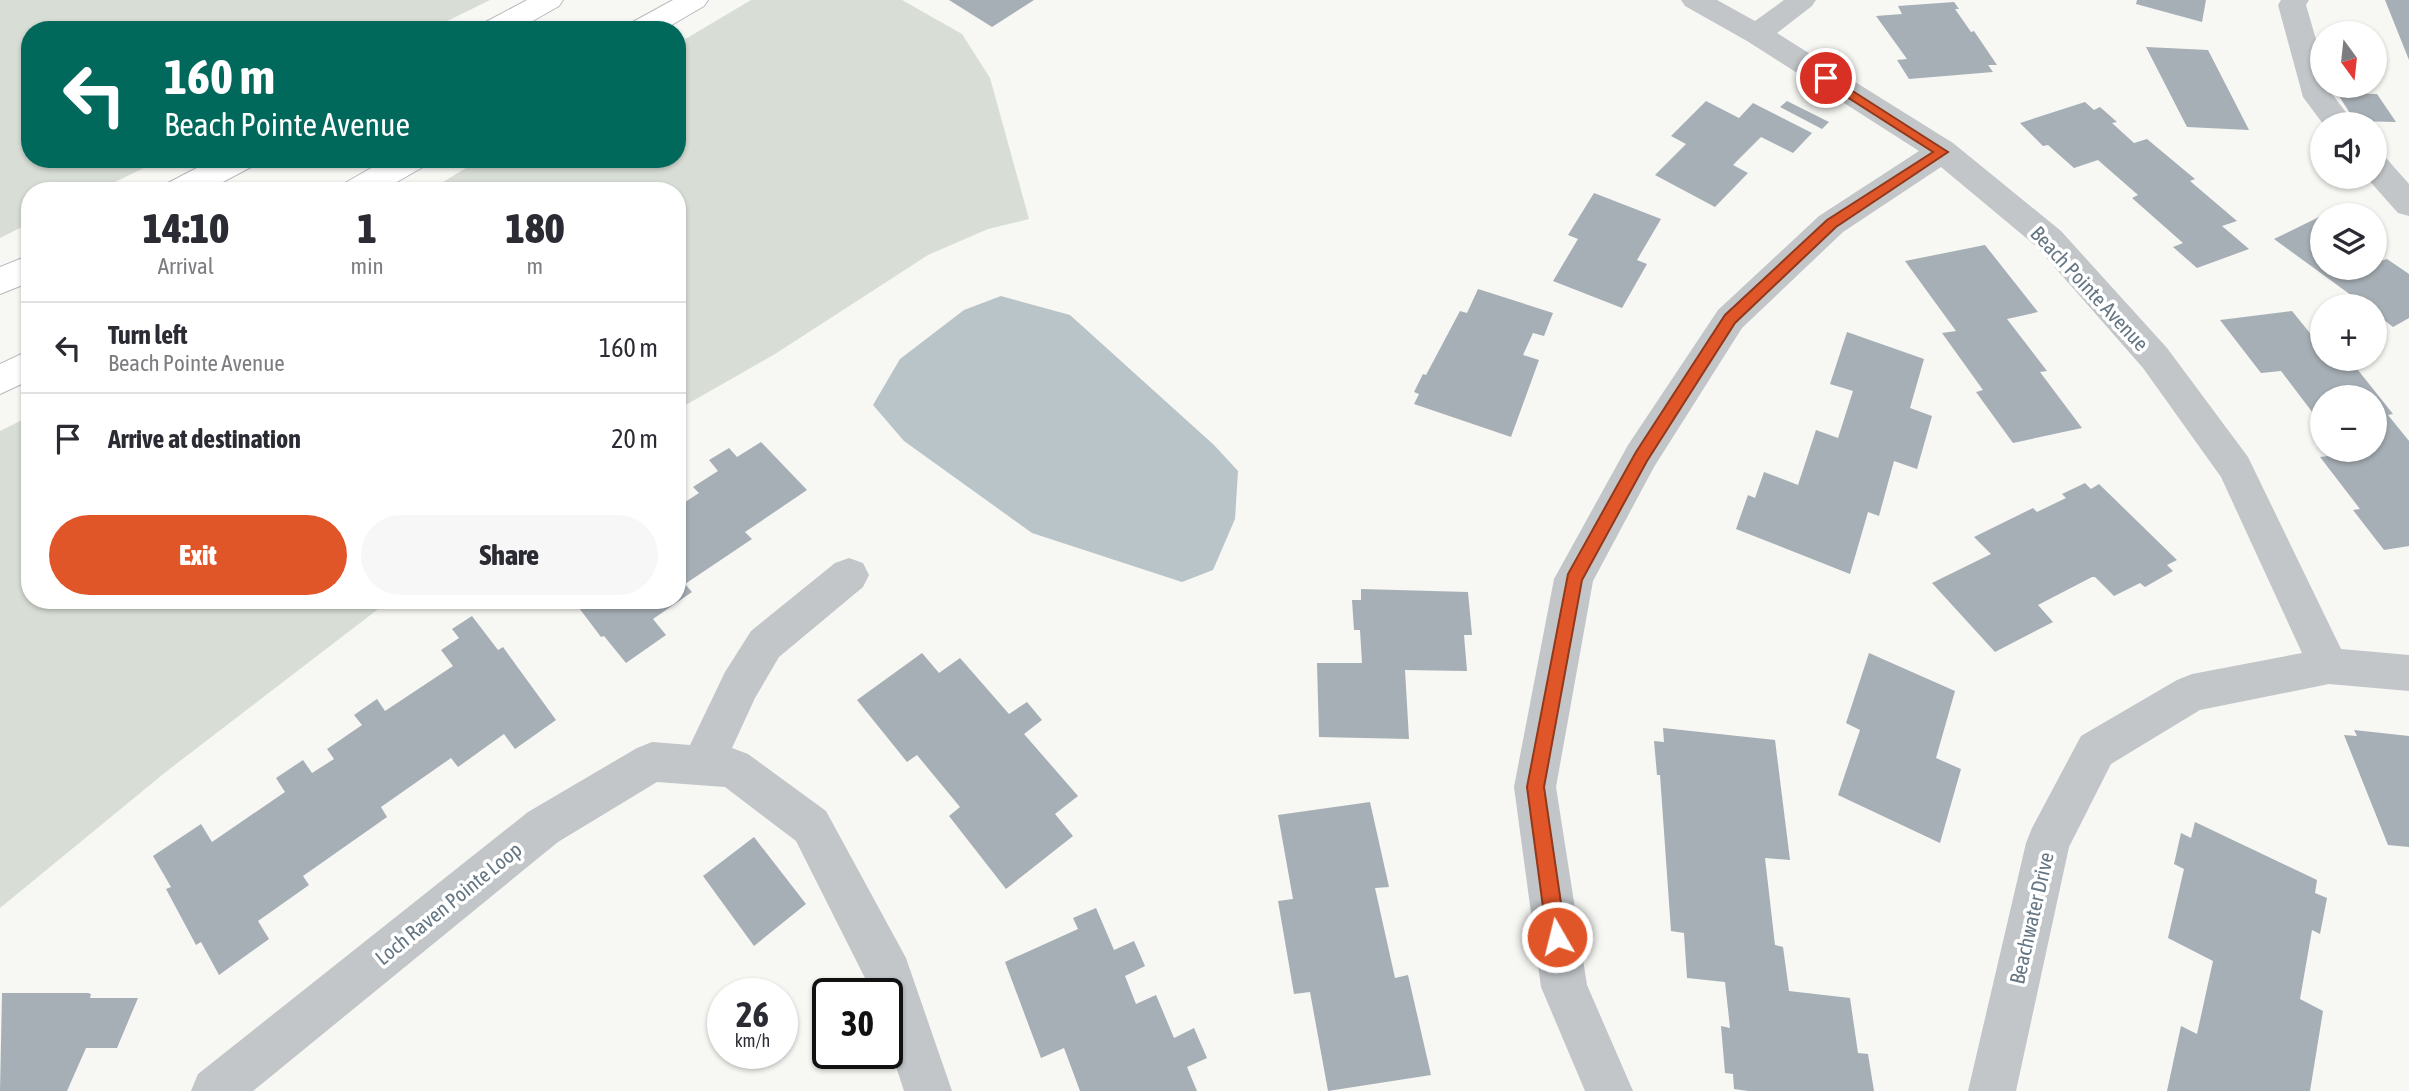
<!DOCTYPE html>
<meta charset="utf-8">
<style>
:root{--surface:#fff;--page:#f7f7f7;--text:#2b2b33;--muted:#7c7c81;--line:#e1e1e2;--accent:#e15629}
body{margin:0;font-family:"Asap Condensed",sans-serif;background:var(--page);color:var(--text);height:100vh;display:flex;flex-direction:column;font-size:26px;white-space:nowrap}
*{box-sizing:border-box;margin:0}
p{font-size:23px;color:var(--muted)}
.icon{flex:none;width:38px;height:38px;fill:none;stroke:currentColor;stroke-width:2;stroke-linecap:round;stroke-linejoin:round}
.map{position:relative;flex:1;overflow:hidden}
.panel{position:absolute;left:21px;top:182px;width:665px;height:427px;display:flex;flex-direction:column;background:var(--surface);border-radius:28px;box-shadow:0 2px 5px #0004}
.panel>*{flex:none}
.top-card{position:absolute;left:21px;top:21px;width:665px;height:147px;border-radius:28px;box-shadow:0 2px 5px #0004;background:#00695c;color:#fff;overflow:hidden}
.needle{width:46px;rotate:165deg}
.controls{position:absolute;left:2310px;top:21px;display:grid;gap:14px}
.controls a{display:grid;place-items:center;width:77px;height:77px;border-radius:50%;background:var(--surface);box-shadow:0 2px 5px #0004;font-size:35px}
.speed{position:absolute;left:707px;top:978px;display:flex;gap:14px;font-size:35px;font-weight:700;text-align:center}
.speed>*{display:grid;place-content:center;width:91px;height:91px;border-radius:50%;background:var(--surface);box-shadow:0 2px 5px #0004;line-height:1}
.speed small{font-size:18px;font-weight:400}
.speed .limit{border:4px solid #111;border-radius:10px;background:#fff;color:#111}
.pin{position:absolute;display:grid;place-items:center;width:60px;height:60px;color:#fff;margin:-30px;border:4px solid #fff;border-radius:50%;box-shadow:0 2px 7px #0007}
.me{position:absolute;width:77px;margin:-38px;rotate:352deg;stroke-linejoin:round;filter:drop-shadow(0 0 5px #0008)}
.turn{display:flex;align-items:center;gap:24px;height:147px;padding:0 28px;font-size:32px}
.turn .icon{width:91px;height:91px;stroke-width:2.5}
.turn b{display:block;font-size:49px;line-height:60px}
.eta{display:flex;justify-content:space-evenly;align-items:center;height:119px;text-align:center}
.eta b{font-size:42px;font-weight:800;line-height:49px}
.button{display:flex;gap:14px;margin-top:auto;padding:14px 28px}
.button a{flex:1;height:80px;border-radius:42px;background:var(--accent);color:#fff;font-size:28px;font-weight:800;line-height:80px;text-align:center}
.button a+a{background:var(--page);color:var(--text)}
ul{padding:0;list-style:none}
li{display:flex;align-items:center;gap:21px;height:91px;padding:0 28px;border-top:2px solid var(--line)}
li div{flex:1}
li b{display:block;font-size:26px}
li em{font-style:normal}
.map>svg:first-child{display:block}
</style>
<div class="map">
<svg width="2409" height="1091" viewBox="0 0 2409 1091">
<rect width="100%" height="100%" fill="#f7f7f4"/>
<g fill="#d8ded5">
<path d="M0,0H490L429,30H30V159H162L97,191H30V223L0,238Z"/>
<path d="M751,0H902L962,34L990,78L1029,219L988,229L928,255L775,354L677,410V191H428L481,159H677V44Z"/>
<path d="M30,416V600H390L167,771L0,908V431Z"/>
</g>
<path fill="#b8c4c8" d="M1001,296L1070,315L1214,445L1238,471L1235,519L1213,570L1182,582L1032,533L904,441L873,405L900,359L964,310Z"/>
<g fill="#a6afb5">
<path d="M949,0H1034L992,27Z"/>
<path d="M2137,0H2206L2202,22L2136,4Z"/>
<path d="M2385,0H2409V60Z"/>
<path d="M1954,2L1959,9H1955L1971,32L1974,31L1997,65H1988L1993,72L1909,79L1897,60L1907,59L1876,16L1902,14L1898,6Z"/>
<path d="M2146,47L2208,50L2249,130L2187,127Z"/>
<path d="M2337,93L2377,94L2396,122L2355,121Z"/>
<path d="M1706,101L1739,118L1753,103L1812,133L1793,153L1761,137L1733,165L1748,173L1715,207L1655,175L1686,144L1671,136Z"/>
<path d="M1787,101L1829,122L1822,129L1780,107Z"/>
<path d="M2085,102L2094,110L2100,107L2117,122L2112,123L2134,143L2147,139L2195,179L2190,181L2237,221L2222,226L2249,249L2197,268L2173,247L2183,243L2132,198L2138,195L2098,160L2074,168L2048,145L2043,146L2020,123Z"/>
<path d="M1594,193L1661,219L1637,260L1647,264L1622,308L1553,281L1578,239L1568,235Z"/>
<path d="M2321,216L2322,268H2375V257L2381,261L2387,259L2409,274V318L2393,327L2375,313V306H2366L2274,239Z"/>
<path d="M1985,245L2038,312L2007,319L2047,371L2040,372L2082,428L2013,443L1976,392L1983,390L1942,333L1956,331L1905,261Z"/>
<path d="M1478,289L1553,313L1544,336L1533,333L1523,355L1539,360L1511,437L1414,404L1419,394L1414,392L1423,374L1426,375L1460,311L1467,313Z"/>
<path d="M2292,311L2322,348V359H2331L2333,362L2350,360L2393,414L2388,415L2409,441V546L2384,550L2353,510L2360,509L2320,457L2338,455L2334,450H2375V397H2322V435L2315,426L2322,425L2281,371L2261,373L2220,320Z"/>
<path d="M1847,332L1924,359L1910,408L1932,416L1917,469L1894,461L1879,516L1868,512L1850,574L1736,529L1748,495L1755,498L1764,472L1798,485L1816,430L1838,438L1853,391L1830,384Z"/>
<path d="M761,442L807,490L745,532L752,539L685,584L692,592L653,619L666,635L626,663L604,636L601,637L573,600H677V504L679,506L699,493L693,487L718,471L709,460L729,448L737,457Z"/>
<path d="M2085,483L2091,489L2099,484L2177,560L2167,565L2173,571L2145,587L2140,583L2114,596L2095,577H2092L2038,605L2053,622L1995,652L1932,583L1991,554L1974,537L2033,508L2037,512L2066,498L2062,494Z"/>
<path d="M1361,589L1468,592L1472,635H1464L1467,671L1405,670L1409,739L1319,737L1317,663H1362L1360,630H1354L1352,600H1361Z"/>
<path d="M472,616L498,650L503,647L556,720L515,749L504,734L458,767L451,758L381,807L387,817L303,876L309,885L258,921L269,939L219,975L201,942L196,945L166,889L171,887L153,856L201,824L212,842L285,792L276,778L303,760L312,773L334,759L327,749L362,725L354,715L377,699L385,711L453,666L441,650L459,638L452,629Z"/>
<path d="M922,653L939,673L960,658L1009,714L1027,702L1042,720L1024,734L1078,796L1055,814L1073,836L1006,889L949,816L960,807L917,755L907,762L857,700Z"/>
<path d="M1869,653L1955,691L1936,758L1961,769L1940,843L1838,795L1860,730L1846,723Z"/>
<path d="M1663,728L1775,740L1790,860L1765,858L1775,945L1783,947L1789,991L1850,998L1858,1053L1868,1054L1874,1091H1748L1734,1089L1733,1074L1725,1073L1721,1026L1730,1028L1725,982L1687,978L1684,933L1671,931L1660,775H1657L1654,741L1664,742Z"/>
<path d="M2354,730L2409,736V847L2388,845L2344,735L2357,736Z"/>
<path d="M1370,802L1389,887L1375,888L1395,978L1408,975L1431,1075L1328,1091L1310,992L1294,994L1278,901L1293,899L1278,815Z"/>
<path d="M2195,822L2317,880L2315,893L2327,898L2320,934L2312,930L2300,999L2323,1011L2310,1091H2167L2181,1026L2197,1034L2213,961L2168,938L2184,869L2174,864L2181,833L2191,838Z"/>
<path d="M754,837L806,904L754,946L703,876Z"/>
<path d="M1096,908L1114,950L1134,941L1145,966L1125,976L1136,1004L1156,995L1174,1038L1194,1028L1207,1058L1187,1067L1197,1091H1080L1064,1048L1041,1058L1005,962L1078,929L1073,918Z"/>
<path d="M2,993H88L91,994L90,998H138L117,1048H86L67,1091H0Z"/>
</g>
<g fill="none" stroke-linecap="round" stroke-linejoin="round">
<defs>
<g id="primary">
<path d="M527,0H563L559,6L517,30H480L484,23Z"/>
<path d="M673,0H708L704,6L663,30H627L631,23Z"/>
<path d="M214,159H256L251,167L206,191H163L168,183Z"/>
<path d="M387,159H428L423,167L381,191H340L345,183Z"/>
<path d="M30,255V282L0,294V267Z"/>
<path d="M30,350V380L0,394V364Z"/>
</g>
</defs>
<use href="#primary" stroke="#b5babd" stroke-width="2"/>
<g fill="#c2c6c9" fill-rule="evenodd">
<path d="M1681,0H1717L1755,21L1784,0H1816L1812,6L1777,33L1953,143L2061,231L2167,348L2248,457L2341,649L2409,655V691L2329,684L2200,710L2111,764L2069,847L2016,1091H1968L2026,843L2032,828L2081,736L2177,680L2192,674L2302,653L2221,477L2143,368L2037,247L1941,167L1843,232L1742,328L1654,467L1593,581L1556,787L1587,985L1633,1091H1585L1541,987L1514,787L1554,579L1628,445L1718,310L1819,216L1919,151L1747,41L1685,6Z"/>
<path d="M2281,0H2309L2306,5L2322,60V86H2330L2332,94L2355,124H2323L2303,97L2278,5Z"/>
<path d="M2375,155L2386,158L2409,184V216L2398,213L2366,177H2375Z"/>
<path d="M849,558L863,563L869,575L863,587L779,657L755,698L732,748L748,754L826,811L906,958L952,1091H904L887,1039V994H873L796,841L725,787L657,782L558,842L253,1091H191L198,1074L528,812L637,748L652,742L690,745L725,672L751,631L835,563Z"/>
</g>
<use href="#primary" fill="#fff" fill-rule="evenodd"/>
</g>
<path fill="#e15629" stroke="#92381b" stroke-width="2" d="M1826,74L1948,152L1836,227L1735,323L1647,461L1582,580L1544,787L1566,937L1563,944L1557,947L1550,944L1547,937L1527,787L1568,574L1636,452L1725,315L1827,220L1933,152L1822,81L1820,78Z"/>
<g text-anchor="middle" dominant-baseline="central" stroke-width="7" stroke-linejoin="round" paint-order="stroke">
<g font-size="21" fill="#667784" stroke="#fff">
<text transform="translate(2090 288) rotate(47)">Beach Pointe Avenue</text>
<text transform="translate(448 903) rotate(-39)">Loch Raven Pointe Loop</text>
<text transform="translate(2031 918) rotate(-77)">Beachwater Drive</text>
</g>
</g>
</svg>
<div class="controls">
<a><svg class="needle" viewBox="-14 -14 28 28"><path d="M0-13l5 13h-10z" fill="#e53935"/><path d="M0 13l5-13h-10z" fill="#7c7c81"/></svg></a>
<a><svg class="icon" aria-label="sound" viewBox="0 0 24 24"><path d="M4 9h4l5-4v14l-5-4H4zM17 9q2 3 0 6"/></svg></a>
<a><svg class="icon" aria-label="layers" viewBox="0 0 24 24"><path d="M12 4l9 5-9 5-9-5zM3 14l9 5 9-5"/></svg></a>
<a>+</a>
<a>−</a>
</div>
<div class="speed"><div>26<small>km/h</small></div><div class="limit">30</div></div>
<div class="pin" style="left:1826px;top:78px;background:#d93025"><svg class="icon" aria-label="arrive" viewBox="0 0 24 24"><path d="M6 21V4h12l-3 4 3 4H6"/></svg></div>
<svg class="me" style="left:1557px;top:937px" viewBox="-20 -20 40 40"><circle r="17" fill="#e15629" stroke="#fff" stroke-width="3"/><path d="M0-11L8 9 0 5-8 9z" fill="#fff"/></svg>
<div class="top-card">
<div class="turn"><svg class="icon" aria-label="left" viewBox="0 0 24 24"><path d="M17 20v-9H6M10 6l-5 5 5 5"/></svg><div><b>160 m</b>Beach Pointe Avenue</div></div>
</div>
<section class="panel">
<div class="eta">
<div><b>14:10</b><p>Arrival</p></div>
<div><b>1</b><p>min</p></div>
<div><b>180</b><p>m</p></div>
</div>
<ul>
<li><svg class="icon" aria-label="left" viewBox="0 0 24 24"><path d="M17 20v-9H6M10 6l-5 5 5 5"/></svg><div><b>Turn left</b><p>Beach Pointe Avenue</p></div><em>160 m</em></li>
<li><svg class="icon" aria-label="arrive" viewBox="0 0 24 24"><path d="M6 21V4h12l-3 4 3 4H6"/></svg><div><b>Arrive at destination</b></div><em>20 m</em></li>
</ul>
<div class="button"><a>Exit</a><a>Share</a></div>
</section>
</div>
